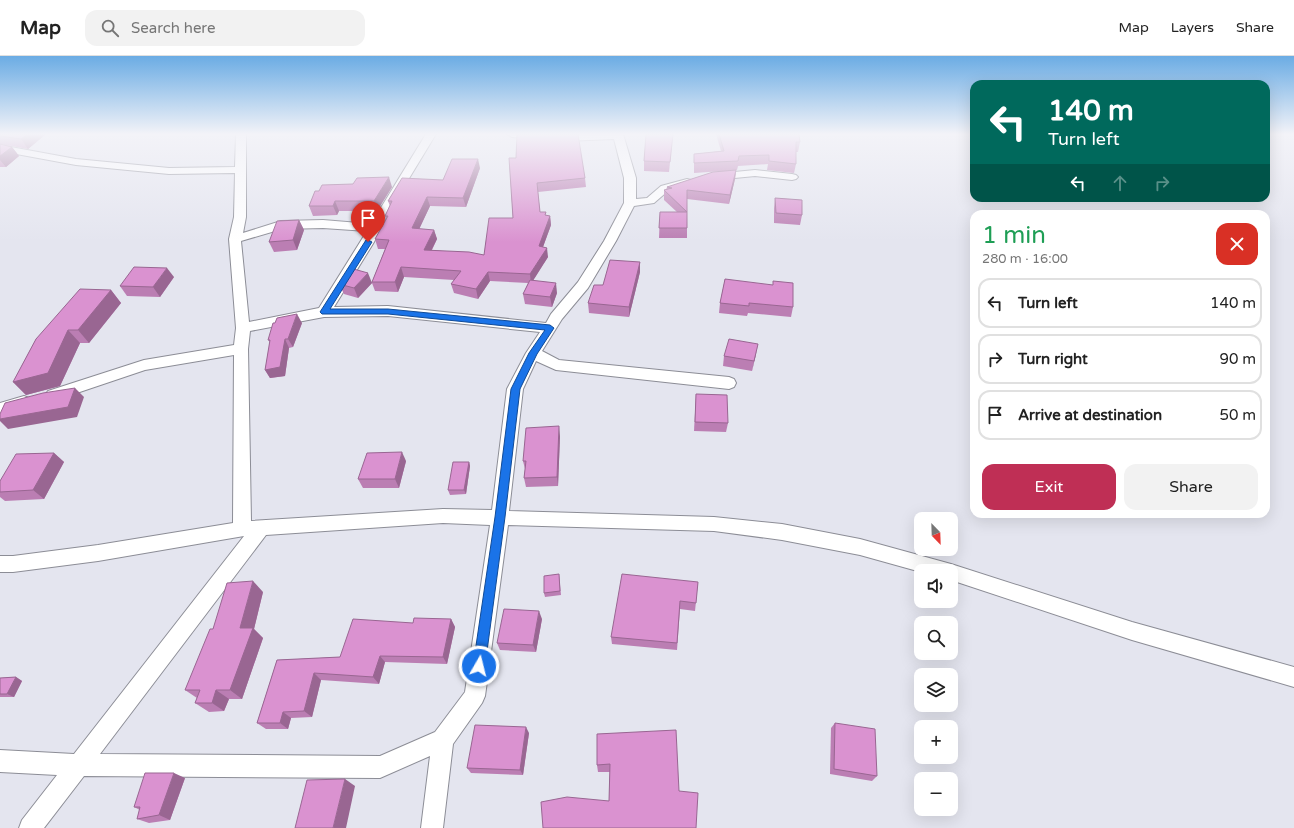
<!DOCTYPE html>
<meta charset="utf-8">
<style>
:root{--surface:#fff;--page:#f2f2f2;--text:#222;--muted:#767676;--line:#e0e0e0;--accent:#bf2f55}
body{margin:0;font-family:"Varela Round",sans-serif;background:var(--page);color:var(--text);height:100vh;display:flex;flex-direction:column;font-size:15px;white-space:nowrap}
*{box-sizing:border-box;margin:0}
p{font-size:13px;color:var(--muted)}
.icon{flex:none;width:22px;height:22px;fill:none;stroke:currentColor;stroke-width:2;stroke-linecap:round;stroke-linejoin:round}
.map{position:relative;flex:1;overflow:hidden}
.drawer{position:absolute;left:970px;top:154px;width:300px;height:308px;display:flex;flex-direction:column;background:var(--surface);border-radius:12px;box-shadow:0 4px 16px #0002}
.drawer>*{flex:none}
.hud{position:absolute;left:970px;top:24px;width:300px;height:122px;border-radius:12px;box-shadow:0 4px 16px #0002;background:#00695c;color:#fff;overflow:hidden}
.needle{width:26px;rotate:157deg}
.buttons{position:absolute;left:914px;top:456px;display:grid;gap:8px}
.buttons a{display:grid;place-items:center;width:44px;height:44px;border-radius:8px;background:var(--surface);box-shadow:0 4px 16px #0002;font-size:20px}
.pin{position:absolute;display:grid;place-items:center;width:34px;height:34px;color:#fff;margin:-41px -17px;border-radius:50% 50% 50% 0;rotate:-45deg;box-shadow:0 0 4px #0007}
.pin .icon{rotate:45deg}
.me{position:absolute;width:44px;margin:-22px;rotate:8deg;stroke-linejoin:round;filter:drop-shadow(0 0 3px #0008)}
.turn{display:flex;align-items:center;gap:14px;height:84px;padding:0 12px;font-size:18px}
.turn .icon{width:52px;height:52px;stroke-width:2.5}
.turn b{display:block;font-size:28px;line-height:34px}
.lanes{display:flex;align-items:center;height:38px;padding:0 12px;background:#0003;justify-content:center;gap:20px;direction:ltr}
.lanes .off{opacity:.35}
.round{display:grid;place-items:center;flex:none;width:42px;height:42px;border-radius:12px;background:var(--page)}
.head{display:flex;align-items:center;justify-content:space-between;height:68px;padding:0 12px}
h1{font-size:24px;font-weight:600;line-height:30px;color:#1e9e55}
.action{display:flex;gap:8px;margin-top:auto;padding:8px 12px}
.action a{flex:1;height:46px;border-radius:12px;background:var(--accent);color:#fff;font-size:16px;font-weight:600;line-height:46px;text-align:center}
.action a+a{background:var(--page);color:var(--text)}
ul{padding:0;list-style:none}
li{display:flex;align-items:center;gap:12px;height:50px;margin:0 8px 6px;padding:0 4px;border:2px solid var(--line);border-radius:12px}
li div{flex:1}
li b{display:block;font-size:15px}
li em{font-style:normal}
header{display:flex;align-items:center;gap:24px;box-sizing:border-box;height:56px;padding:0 20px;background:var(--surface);border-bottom:1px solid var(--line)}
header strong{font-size:19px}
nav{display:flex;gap:22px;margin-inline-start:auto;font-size:14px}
.search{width:280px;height:36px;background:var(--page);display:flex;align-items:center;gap:10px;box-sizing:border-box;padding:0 14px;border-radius:12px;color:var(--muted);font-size:15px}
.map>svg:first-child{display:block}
</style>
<header>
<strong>Map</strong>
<div class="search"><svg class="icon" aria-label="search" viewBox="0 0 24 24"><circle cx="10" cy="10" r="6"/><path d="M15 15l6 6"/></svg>Search here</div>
<nav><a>Map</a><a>Layers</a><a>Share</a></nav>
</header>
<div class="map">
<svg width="1294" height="772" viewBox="0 0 1294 772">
<rect width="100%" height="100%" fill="#e4e5ef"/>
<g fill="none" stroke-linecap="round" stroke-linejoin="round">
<defs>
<g id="street">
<path d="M236,78H246V161L243,177L281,165L323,164L371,168L426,78H436L388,157L374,186L334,251L388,250L546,267L551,258L578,226L604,185L624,147V122L614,83L565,85L512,81L507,78H623L636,122V143L647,142L661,130L687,123L691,124L693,126L691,128L669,134L654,147L634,150L616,185L588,232L562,263L542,295L559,304L729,321L734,323L736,327L734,331L729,333L556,314L536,305L523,333L509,455L714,461L782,468L860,483L951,508L1132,566L1294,611V631L1132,584L951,524V515L921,516L860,499L782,484L714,475L508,469L485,640L482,647L453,688L443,772H421L430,700L380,722L84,720L44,772H19L22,764L57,719L0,716V694L74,698L244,480L98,505L13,516H0V500H13L98,489L233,467L234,299L145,314L53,345L48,343L45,339L48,335L144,304L234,289L236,272L229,183L234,161L235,117L169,118L76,109L0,95V89L76,103L169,112L235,111ZM323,172L367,175L319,252L249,266L241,185L282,173ZM388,260L540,276L526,297L507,333L492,454L443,453L251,465L248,293L250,275L324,261ZM443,467L490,469L465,636L435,676L380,700L100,698L266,479Z"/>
<path d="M755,114L792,118L796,119L798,121L796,123L792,124L755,120L714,124L710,123L708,121L710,119L714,118Z"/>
<path d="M24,340L29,342L32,346L29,350L0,360V347Z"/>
</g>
</defs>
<use href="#street" stroke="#8c8d96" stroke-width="2"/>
<use href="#street" fill="#fff" fill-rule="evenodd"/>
</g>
<g fill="#bb7eb3">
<path d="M0,78H46L28,93L0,88Z"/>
<path d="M646,78H673L669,116L644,115V105Z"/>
<path d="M716,78H799L800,86L798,96H796V108L794,117L767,114L768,108L738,110L737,114H736L735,123L729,148L687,143V182H659L660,156H677L664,144V134H666L667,131L723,115L694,117V98L721,95Z"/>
<path d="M0,88L12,91L19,100L6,111H0Z"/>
<path d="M509,102L585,122L586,131L538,136L540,156L546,159L550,160L551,169L543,191L548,201L533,224L557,237L552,251L525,248L523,238L528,227L490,225L478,243L454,237L451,228L454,224L404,221L398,236L375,235L372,227L358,242L344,238L339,228L372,226L385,193H378L375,183L386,164L385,160L390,150L388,145L443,124L480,112L466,151L430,150L419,173L434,174L437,183L432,194L484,199L513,162Z"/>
<path d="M392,131L377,155H339L337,159L313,160L309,150Z"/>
<path d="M775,142L802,159L800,169L774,167V152Z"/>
<path d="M299,164L304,174L297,194L274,196L269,186Z"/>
<path d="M640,206V216L629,261L589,257L588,247Z"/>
<path d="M174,221L160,241L127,240L120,230Z"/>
<path d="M725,223L793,251L791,261L748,257L747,260L719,257L720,247Z"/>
<path d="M111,234L121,247L89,287H80L60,330L26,339L13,326L36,283Z"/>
<path d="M302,267L293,291L289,292L285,320L270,322L265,314L270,286L268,284Z"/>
<path d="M756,298L752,315L723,310L724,300Z"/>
<path d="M696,338L728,367L726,376L694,375Z"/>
<path d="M560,380L558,430L526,431L524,422L525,413L523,405Z"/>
<path d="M54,397L64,406L44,443L5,445L0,441V425Z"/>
<path d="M406,405L399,432H363L358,423Z"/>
<path d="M469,406L470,410L466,438L450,439L448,434Z"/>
<path d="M559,518L561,539L545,541L544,537Z"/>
<path d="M698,526L695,555L680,553L677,594L612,588L611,581Z"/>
<path d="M263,536L254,573L263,582L242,643H229L224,655L209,656L195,647L197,642L185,634L213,573Z"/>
<path d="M451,563L455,571L447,608L385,606L379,628L321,624L312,661L291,662L288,673H266L257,667L277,604L340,601L413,567Z"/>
<path d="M542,563L536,596L500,594L497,587Z"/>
<path d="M16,621L22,625L14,641H0V622Z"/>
<path d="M835,667L877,720L872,725L830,718L831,672Z"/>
<path d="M529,677L523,719L471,717L467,712Z"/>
<path d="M597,678L679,735L609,745L610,716H598L597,709Z"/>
<path d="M185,722L170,764L149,767L137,763L140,754L134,751Z"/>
</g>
<g fill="#996692">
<path d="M28,78H46L28,93L21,83Z"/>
<path d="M12,91L19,100L6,111L0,104V100Z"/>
<path d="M478,103L480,112L466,151L463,142Z"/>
<path d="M736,114L735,123L729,148L730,139Z"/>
<path d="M389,121L392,131L377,155L374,145Z"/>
<path d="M427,141L430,150L415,182L412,172Z"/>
<path d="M335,145L339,155L337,159L333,150Z"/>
<path d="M550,160L551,169L540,199L539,190Z"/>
<path d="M299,164L304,174L297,194L293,184Z"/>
<path d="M434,174L437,183L427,203L424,194Z"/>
<path d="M547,192L548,201L531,228L530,218Z"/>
<path d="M640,206V216L629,261V251Z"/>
<path d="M401,211L404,221L398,236L395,226Z"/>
<path d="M167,212L174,221L160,241L153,231Z"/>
<path d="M488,216L490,225L478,243L476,233Z"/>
<path d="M368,217L372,227L358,242L354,232Z"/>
<path d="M556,227L557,237L552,251L550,241Z"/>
<path d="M111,234L121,247L89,287L78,274Z"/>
<path d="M297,258L302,267L293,291L288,283Z"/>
<path d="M68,274L80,287L60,330L26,339L13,326Z"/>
<path d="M285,283L289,292L285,320L270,322L265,314Z"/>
<path d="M758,288L756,298L752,315L754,305Z"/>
<path d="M75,332L84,341L77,361L8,373L0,365V363Z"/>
<path d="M559,370L560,380L558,430L557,421Z"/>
<path d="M402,396L406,405L399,432L395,423Z"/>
<path d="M54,397L64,406L44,443L33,434Z"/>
<path d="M469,406L470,410L466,438L464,434Z"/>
<path d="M253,525L263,536L254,573L263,582L242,643L230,634L240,572Z"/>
<path d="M539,555L542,563L536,596L533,589Z"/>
<path d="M451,563L455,571L447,608L443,601Z"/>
<path d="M380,600L385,606L379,628L373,621Z"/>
<path d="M314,617L321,624L312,661L304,655Z"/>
<path d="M16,621L22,625L14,641L7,638Z"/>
<path d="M216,634L229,643L224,655L212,647Z"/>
<path d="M283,656L291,662L288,673L280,667Z"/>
<path d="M526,671L529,677L523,719L520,714Z"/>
<path d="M174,717L185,722L170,764L159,759Z"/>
<path d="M345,723L355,730L346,772H333Z"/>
</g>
<g fill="#da92d0" stroke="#996692">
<path d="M0,78H28L21,83L0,80Z"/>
<path d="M517,78H578L585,122L537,127L540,156H546L545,159L550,160L539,190L547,192L530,218L488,216L476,233L451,228L461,215L401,211L395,226H372L389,184L375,183L388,160H385L392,145H388L402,122L443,124L452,103H478L463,142L427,141L412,172L434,174L424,194L469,196L484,199L489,162H513L509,102H516Z"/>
<path d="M646,78H673L670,106L644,105Z"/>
<path d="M719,78H799L800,86H796V108L769,105V99L739,100L738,105L694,107V98L724,95Z"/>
<path d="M0,88L12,91L0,100Z"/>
<path d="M736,114L730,139L687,134V156L664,134L672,132L667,131L713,116Z"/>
<path d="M389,121L374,145H335L333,150H309L315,135H319L322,129L353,128L357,122Z"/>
<path d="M775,142L802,144V159L776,157Z"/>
<path d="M660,156H687V172H659Z"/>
<path d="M299,164L293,184L269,186L277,165Z"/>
<path d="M610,204L640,206L629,251L588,247L594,229H603Z"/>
<path d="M134,211L167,212L153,231L120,230Z"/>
<path d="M350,212L368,217L354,232L339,228Z"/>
<path d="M725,223L773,229V225L793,227V251L749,247V250L720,247Z"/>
<path d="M530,224L556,227L550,241L523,238Z"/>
<path d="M80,233L111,234L78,274H68L48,317L13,326L36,283Z"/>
<path d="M297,258L288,283H285L280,311L265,314L270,284H268L273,267H275L277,262Z"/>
<path d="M729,283L758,288L754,305L724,300Z"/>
<path d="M75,332L68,351L0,363V358L5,347L43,337Z"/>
<path d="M696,338L727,339L728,367L695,366Z"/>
<path d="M559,370L557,421L524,422L526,405H523L526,372Z"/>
<path d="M402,396L395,423H358L367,397Z"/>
<path d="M54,397L33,434L0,436V425L16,398Z"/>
<path d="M453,406H469L464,434H448Z"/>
<path d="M559,518L560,535L544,537V520Z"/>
<path d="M622,518L698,526L696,547L680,545L677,587L611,581Z"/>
<path d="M253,525L240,572H253L230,634H216L212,647H195L200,634H185L210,573H213L227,527Z"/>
<path d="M504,553L539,555L533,589L497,587Z"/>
<path d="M414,562L451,563L443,601L380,600L373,621L314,617L304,655L283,656L280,667H257L277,604L340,601L353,563L413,567Z"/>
<path d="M16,621L7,638H0V622Z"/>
<path d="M835,667L875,673L877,720L834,713Z"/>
<path d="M475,669L526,671L520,714L467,712Z"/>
<path d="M676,674L679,735L698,737L696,772H543L541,746L567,741L609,745L610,708L597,709V678Z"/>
<path d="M145,717H174L159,759L137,763L140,751H134Z"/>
<path d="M345,723L333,772H295L307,724Z"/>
</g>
<linearGradient id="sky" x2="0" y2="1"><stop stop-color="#6bace4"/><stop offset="0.42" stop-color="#f3f3f8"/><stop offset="1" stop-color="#f3f3f8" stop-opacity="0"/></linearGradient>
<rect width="1294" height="186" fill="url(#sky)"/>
<path fill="#1a73e8" stroke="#114b97" d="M366,184H368L372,186L330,253H388L550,269L554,272L537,298L520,333L505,461L485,610L483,614L479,616L475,614L473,610L495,461L511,333L529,297L545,274L388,258H322L320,256Z"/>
</svg>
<div class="buttons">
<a><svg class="needle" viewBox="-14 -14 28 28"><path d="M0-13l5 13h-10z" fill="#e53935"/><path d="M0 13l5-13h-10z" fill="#767676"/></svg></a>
<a><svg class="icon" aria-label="sound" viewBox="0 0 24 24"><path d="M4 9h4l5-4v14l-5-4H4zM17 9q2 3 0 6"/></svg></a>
<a><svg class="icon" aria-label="search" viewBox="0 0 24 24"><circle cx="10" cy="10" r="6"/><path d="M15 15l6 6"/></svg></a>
<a><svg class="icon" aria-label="layers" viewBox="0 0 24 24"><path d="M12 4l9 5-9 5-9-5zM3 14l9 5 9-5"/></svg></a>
<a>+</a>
<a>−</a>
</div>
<div class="pin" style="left:368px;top:186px;background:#d93025"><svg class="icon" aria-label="arrive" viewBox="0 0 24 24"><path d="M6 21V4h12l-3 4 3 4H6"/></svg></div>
<svg class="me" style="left:479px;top:610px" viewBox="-20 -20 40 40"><circle r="17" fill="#1a73e8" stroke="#fff" stroke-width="3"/><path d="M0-11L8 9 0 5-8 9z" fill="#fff"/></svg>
<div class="hud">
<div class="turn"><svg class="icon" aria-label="left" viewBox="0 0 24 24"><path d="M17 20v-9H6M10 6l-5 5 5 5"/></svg><div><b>140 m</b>Turn left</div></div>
<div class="lanes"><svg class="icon" aria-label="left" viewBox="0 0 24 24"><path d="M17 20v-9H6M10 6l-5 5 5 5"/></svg><svg class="icon off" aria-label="ahead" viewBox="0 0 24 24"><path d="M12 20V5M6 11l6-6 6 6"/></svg><svg class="icon off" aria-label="right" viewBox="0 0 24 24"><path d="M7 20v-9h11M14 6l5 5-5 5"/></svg></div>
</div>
<section class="drawer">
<div class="head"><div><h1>1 min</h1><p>280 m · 16:00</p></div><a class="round" style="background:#d93025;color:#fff"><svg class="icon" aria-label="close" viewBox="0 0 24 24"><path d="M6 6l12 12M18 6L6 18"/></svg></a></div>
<ul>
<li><svg class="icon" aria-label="left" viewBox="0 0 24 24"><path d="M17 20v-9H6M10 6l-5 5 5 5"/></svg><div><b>Turn left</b></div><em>140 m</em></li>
<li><svg class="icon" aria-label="right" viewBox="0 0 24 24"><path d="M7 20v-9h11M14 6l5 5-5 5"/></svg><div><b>Turn right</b></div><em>90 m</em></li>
<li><svg class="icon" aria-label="arrive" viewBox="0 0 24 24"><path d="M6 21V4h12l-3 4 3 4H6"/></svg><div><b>Arrive at destination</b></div><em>50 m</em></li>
</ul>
<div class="action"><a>Exit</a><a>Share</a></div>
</section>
</div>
